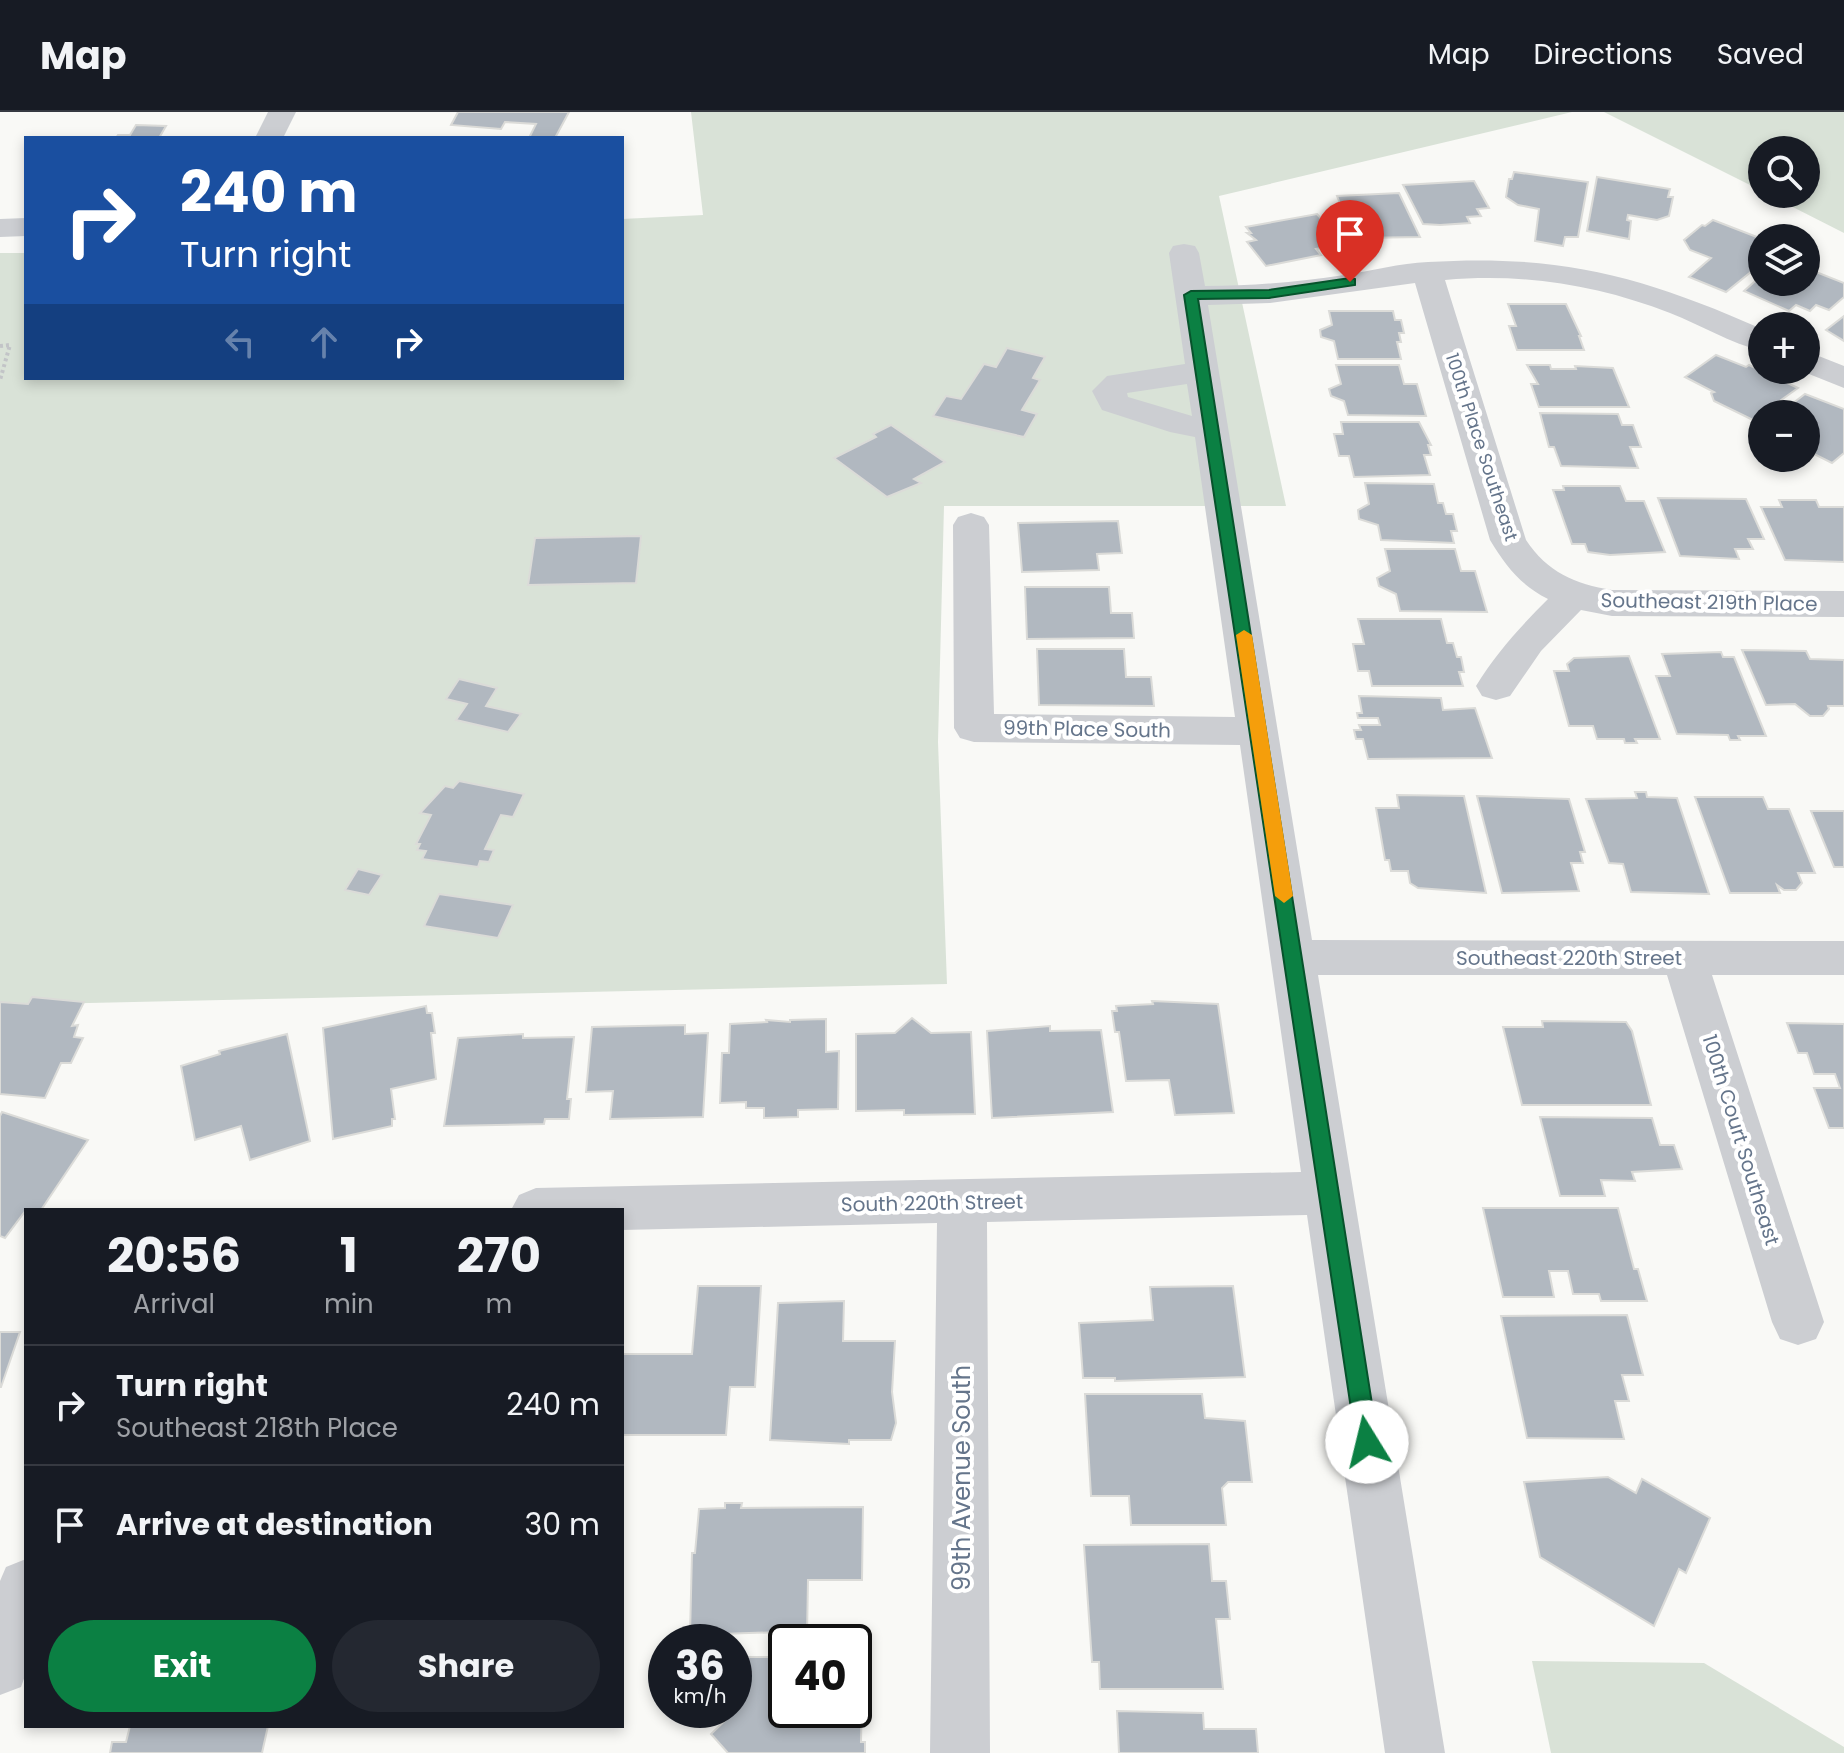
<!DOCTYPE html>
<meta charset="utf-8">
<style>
:root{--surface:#171b24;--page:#242831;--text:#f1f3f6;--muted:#9ea1a6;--line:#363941;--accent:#0b8043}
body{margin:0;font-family:Poppins,sans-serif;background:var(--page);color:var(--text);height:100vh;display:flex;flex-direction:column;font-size:30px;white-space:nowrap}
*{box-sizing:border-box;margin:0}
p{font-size:26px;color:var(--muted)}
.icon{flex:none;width:44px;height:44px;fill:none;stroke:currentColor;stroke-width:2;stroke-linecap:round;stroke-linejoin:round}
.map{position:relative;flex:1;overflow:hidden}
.sheet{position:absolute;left:24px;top:1096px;width:600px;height:520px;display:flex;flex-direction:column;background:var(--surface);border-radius:0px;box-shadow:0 4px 12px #0003}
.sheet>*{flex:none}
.hud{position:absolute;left:24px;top:24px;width:600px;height:244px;border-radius:0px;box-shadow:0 4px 12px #0003;background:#1a4fa0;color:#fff;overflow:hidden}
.controls{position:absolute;left:1748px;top:24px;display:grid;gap:16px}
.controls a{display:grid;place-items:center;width:72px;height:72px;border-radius:50%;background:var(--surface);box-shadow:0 4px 12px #0003;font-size:40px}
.speed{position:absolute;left:648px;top:1512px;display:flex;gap:16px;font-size:40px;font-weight:700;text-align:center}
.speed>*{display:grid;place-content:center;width:104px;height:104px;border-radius:50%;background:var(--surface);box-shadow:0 4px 12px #0003;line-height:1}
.speed small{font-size:20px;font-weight:400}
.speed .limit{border:4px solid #111;border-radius:12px;background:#fff;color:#111}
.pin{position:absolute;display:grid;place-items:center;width:68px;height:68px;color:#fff;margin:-82px -34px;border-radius:50% 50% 50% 0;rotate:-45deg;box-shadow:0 0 8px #0007}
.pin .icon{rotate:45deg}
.me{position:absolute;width:88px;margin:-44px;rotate:351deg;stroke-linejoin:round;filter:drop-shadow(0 0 6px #0008)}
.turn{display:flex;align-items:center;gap:28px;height:168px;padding:0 24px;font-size:36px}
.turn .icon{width:104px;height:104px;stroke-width:2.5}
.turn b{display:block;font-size:56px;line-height:68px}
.lanes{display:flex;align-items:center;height:76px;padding:0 24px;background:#0003;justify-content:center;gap:40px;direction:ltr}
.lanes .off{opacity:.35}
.eta{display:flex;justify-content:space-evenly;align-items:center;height:136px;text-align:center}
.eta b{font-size:48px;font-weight:700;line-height:56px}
.button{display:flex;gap:16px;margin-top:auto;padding:16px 24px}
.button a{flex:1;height:92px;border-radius:48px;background:var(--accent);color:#fff;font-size:32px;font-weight:700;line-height:92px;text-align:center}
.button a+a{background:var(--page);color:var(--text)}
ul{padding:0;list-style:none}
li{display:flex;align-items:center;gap:24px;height:120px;padding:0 24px;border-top:2px solid var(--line)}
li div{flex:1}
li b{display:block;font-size:30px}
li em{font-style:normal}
header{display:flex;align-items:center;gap:48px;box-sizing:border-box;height:112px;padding:0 40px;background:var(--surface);border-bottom:2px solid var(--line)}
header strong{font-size:38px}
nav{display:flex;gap:44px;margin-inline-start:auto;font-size:28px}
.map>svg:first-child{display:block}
</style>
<header>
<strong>Map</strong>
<nav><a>Map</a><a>Directions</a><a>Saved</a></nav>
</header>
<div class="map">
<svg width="1844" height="1641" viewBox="0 0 1844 1641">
<rect width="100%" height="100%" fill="#f9f9f6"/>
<g fill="#d9e2d7">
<path d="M691,0H1572L1219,84L1286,394H944L938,630L947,872L0,893V141H26V266H622V107L703,103Z"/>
<path d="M1604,0H1844V121L1767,82H1806V38H1762V79Z"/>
<path d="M1532,1549L1704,1551L1844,1635V1641H1551Z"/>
</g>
<g fill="#b1b8c0" stroke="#dbdbd8" stroke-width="2">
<path d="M458,0H569L555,26H529L536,12L505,10L501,17L451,13Z"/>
<path d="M136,13L166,14L159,26H116L118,23H130Z"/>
<path d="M1514,60L1588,70L1578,125H1565L1563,134L1535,129L1539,97L1518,93L1506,85L1509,67H1512Z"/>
<path d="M1597,65L1670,77L1668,85H1673L1669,104L1657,108L1628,103L1627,108L1631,109L1629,127L1587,119Z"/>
<path d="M1474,69L1489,96L1477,97L1481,104L1467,105L1470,111L1440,113L1423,112L1403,73Z"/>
<path d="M1399,81L1420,125L1358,126L1347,107H1343L1341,102H1344L1337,84Z"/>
<path d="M1317,102L1343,132L1316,137L1321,143L1266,154L1247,130L1256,128L1247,121H1251L1246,115Z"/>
<path d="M1713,108L1762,127V151L1726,180L1689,165L1711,146L1690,138L1684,128L1702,113L1705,114Z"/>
<path d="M1806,156L1844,171V185L1829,198L1816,193L1810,199L1796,193L1789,199L1744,179L1762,163V170H1806Z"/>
<path d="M1508,192H1566L1581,224H1579L1584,238H1517L1509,214H1516Z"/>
<path d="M1329,199H1393L1395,208H1401L1404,221H1399L1401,230H1397L1401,247H1338L1334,229L1321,225L1320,218L1332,213Z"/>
<path d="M1844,204V229L1826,218Z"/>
<path d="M1007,236L1045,245L1033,266L1040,268L1022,298L1037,302L1024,325L933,304L946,284L961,287L984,252L996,255Z"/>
<path d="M1716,243L1746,255L1749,253L1798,276L1753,308L1714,289L1711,281L1714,280L1685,265Z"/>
<path d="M1336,253H1399L1404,272H1417L1426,304L1348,303L1344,289L1331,284L1329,277L1341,272Z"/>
<path d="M1527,253H1550L1551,257H1576L1575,254L1613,256L1629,295H1539L1531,272H1538Z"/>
<path d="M1805,282L1844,297V341L1832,351L1806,338V302H1779Z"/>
<path d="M1540,301L1618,302L1622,313H1633L1641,335H1630L1638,356L1561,354L1554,335H1549Z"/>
<path d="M1341,310H1419L1431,333H1428L1431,343H1424L1430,363L1354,365L1349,344H1339L1334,322H1343Z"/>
<path d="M891,313L945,350L914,367L921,371L887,385L834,346L876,325L873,322Z"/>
<path d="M1365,371L1434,372L1438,391H1443L1446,402H1453L1457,419H1451L1454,431L1381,428L1378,413L1359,407L1358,398L1369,392Z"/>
<path d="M1563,374H1620L1626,389H1644L1665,440L1610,443L1588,440L1585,432H1572L1553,378H1564Z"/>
<path d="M1658,386L1746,387L1764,427H1748L1753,437H1735L1739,447L1680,444Z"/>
<path d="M1779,388H1816L1819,395H1844V450L1785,448L1761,395H1782Z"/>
<path d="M1118,409L1122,441L1097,442L1099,458L1022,460L1018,411Z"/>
<path d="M641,424L636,471L528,473L535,426Z"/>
<path d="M1385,437H1455L1461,459H1475L1487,500L1400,499L1396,482L1379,474L1377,466L1390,459Z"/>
<path d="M1025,475H1109L1111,501H1132L1134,526L1027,527Z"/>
<path d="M1358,507H1441L1447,531H1453L1457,545H1461L1464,560H1459L1463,574H1372L1369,559H1358L1353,532H1364Z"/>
<path d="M1037,537H1124L1126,565H1151L1154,594L1039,593Z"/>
<path d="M1742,538L1806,539L1810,547L1844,548V594H1828L1829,597L1823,604H1810L1795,592L1766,593Z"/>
<path d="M1721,540L1723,545H1734L1766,624H1738L1740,628H1730L1728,623L1677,622L1656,564H1670L1662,542Z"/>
<path d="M1629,544L1660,627H1635L1637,631H1625L1624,627H1597L1593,614H1569L1554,559H1569L1567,552L1574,546Z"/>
<path d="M459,567L497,576L486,594L521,602L508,620L456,608L467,592L446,587Z"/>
<path d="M1359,584L1441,586L1443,598L1475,596L1492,646L1368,647L1363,627H1356L1354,618H1361L1359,613H1380L1378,606H1358L1357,601H1362Z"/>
<path d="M459,669L524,682L513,705L501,703L485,737L494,738L489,750L480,749L478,755L422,747L426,739L417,738L420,732H416L431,703L420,701L445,674L453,676Z"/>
<path d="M1635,680H1646L1647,685L1677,686L1709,782L1631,780L1623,752L1609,751L1586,687L1637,686Z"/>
<path d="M1397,683L1464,684L1486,781L1418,776L1410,771L1408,759H1391L1389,748H1385L1376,696H1399Z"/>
<path d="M1477,684L1569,687L1585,740H1580L1583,751H1571L1579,779L1502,781Z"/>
<path d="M1695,685H1763L1768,697H1789L1815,761H1798L1802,771L1796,778H1784L1777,773L1780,781H1730Z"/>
<path d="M1811,699H1844V755H1834Z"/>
<path d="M358,757L382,763L369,783L345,778Z"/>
<path d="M439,782L513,793L498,826L424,814Z"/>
<path d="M32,885L84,890L72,914L78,913L74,925L83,926L71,951H61L45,986L0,982V890L28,892Z"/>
<path d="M1152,889L1218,892L1234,1001L1175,1003L1169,968L1126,969L1119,920H1115L1112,899H1117L1116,894L1153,892Z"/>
<path d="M426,894L427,901H432L435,921H431L436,967L391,977L395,1007H392V1014L333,1027L323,916Z"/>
<path d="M912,906L931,921L971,920L975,1002L904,1003V998L856,999V922L895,921Z"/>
<path d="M826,907V940L839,939L838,997L798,998V1005L764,1006V996H746V990L720,991L722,941H729L730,912L767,910L766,908L790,910V908Z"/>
<path d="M1542,909L1626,910L1632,919L1651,993H1522L1503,915H1543Z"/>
<path d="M1787,911L1844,912V1016H1829L1814,976H1840L1835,962H1814L1807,941H1798Z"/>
<path d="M685,913V922L708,921L703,1005L610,1007L613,979L586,980L592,915Z"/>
<path d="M1050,914V919L1101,918L1113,1000L992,1006L987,919Z"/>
<path d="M287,922L310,1029L250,1048L241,1014L195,1028L181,954L220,942L219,939Z"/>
<path d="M523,922V926L574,925L567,987H571L569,1007H545L544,1012L444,1014L458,926Z"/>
<path d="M2,1000L88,1028L41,1098H26L5,1126L0,1124V1004Z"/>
<path d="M1540,1005L1652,1006L1660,1033H1674L1682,1057L1632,1060L1635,1069L1601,1068L1605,1084H1560Z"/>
<path d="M1483,1096H1618L1634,1157H1638L1647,1189H1601L1599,1182H1573L1568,1159H1549L1554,1185H1503Z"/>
<path d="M698,1174H761L755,1275H730L726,1323H622V1242H692Z"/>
<path d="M1233,1174L1245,1265L1115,1269V1266H1083L1079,1211L1153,1208L1150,1175Z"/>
<path d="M844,1189L843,1229H895L892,1280L896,1311L891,1328H849V1332L770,1328L778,1191Z"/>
<path d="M1627,1203L1643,1263H1622L1629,1289H1615L1624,1327L1527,1326L1501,1204Z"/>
<path d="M0,1220H20L1,1275H0Z"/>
<path d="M1085,1282H1202L1205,1306L1245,1309L1252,1370H1228L1222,1376L1226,1413H1131L1129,1384H1091Z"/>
<path d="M1608,1365L1636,1381L1642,1367L1710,1406L1686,1461L1679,1457L1654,1514L1540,1445L1524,1370Z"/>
<path d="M725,1391H742L741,1396L863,1395L862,1468H808L807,1524H783L782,1520L690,1523L692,1441H695L699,1397L725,1396Z"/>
<path d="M1209,1432L1212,1469H1226L1230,1507H1216L1223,1577H1100L1099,1550H1092L1084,1433Z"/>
<path d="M738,1545H786V1598H854V1545H863L861,1630H865V1641H728L711,1622L735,1599Z"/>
<path d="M1117,1599L1203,1601L1204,1617H1256L1258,1641H1119Z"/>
<path d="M130,1614H268L262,1641H110L112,1630H126Z"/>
</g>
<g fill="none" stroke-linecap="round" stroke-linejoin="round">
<path stroke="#c2c4c7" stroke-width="4" stroke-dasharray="3 3" stroke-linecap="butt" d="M0,234L10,233L0,268"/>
<g fill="#ccced2" fill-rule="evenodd">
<path d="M268,0H296L283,26H255Z"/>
<path d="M26,106V124L0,125V107Z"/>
<path d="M1184,132L1195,134L1199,141L1205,174C1252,174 1297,170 1344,163C1371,159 1400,151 1428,150C1560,142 1642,164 1762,217V239C1730,231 1701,213 1670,201C1597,173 1524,161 1445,168L1526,428C1547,460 1575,472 1612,478L1844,479V505L1612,504L1581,498L1541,539L1510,584L1496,588L1482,584L1476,574C1496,541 1521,514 1548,487C1520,473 1506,454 1490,428L1415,171L1270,191L1208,193L1312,828L1844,829V863H1712L1824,1210L1816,1227L1798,1233L1780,1227L1772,1210L1667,863H1318L1445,1641H1385L1307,1103L987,1110L990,1641H930L937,1111L622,1118V1098H511L519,1083L536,1076L1301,1060L1240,633L974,630L960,626L954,616L953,413L958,405L971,401L984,405L989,413L994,602L1235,605L1195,325L1170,320L1102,298L1092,279L1107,264L1185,252L1169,141L1173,134ZM1187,272L1192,304L1128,285L1127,281Z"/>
<path d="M1806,239L1844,254V276L1799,258H1806Z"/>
<path d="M26,1447V1561L21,1575L0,1583V1469L6,1455Z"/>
</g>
</g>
<path fill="#0b8043" stroke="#07532c" stroke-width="2" d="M1350,166L1355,167V173L1269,186L1198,187L1378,1330L1375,1337L1367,1340L1359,1337L1356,1330L1184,183L1191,179L1269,178Z"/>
<path fill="#f59e0b" d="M1244,518L1252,523L1293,784L1284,791L1275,784L1236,523Z"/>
<g text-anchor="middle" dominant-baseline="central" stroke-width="8" stroke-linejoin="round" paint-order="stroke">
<g font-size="18" fill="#65758b" stroke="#fff">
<text transform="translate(1482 335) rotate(72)">100th Place Southeast</text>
</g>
<g font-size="20" fill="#65758b" stroke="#fff">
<text transform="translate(1709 490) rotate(1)">Southeast 219th Place</text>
<text transform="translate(1087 617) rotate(1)">99th Place South</text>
<text x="1569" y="846">Southeast 220th Street</text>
<text transform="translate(1741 1028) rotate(73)">100th Court Southeast</text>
<text transform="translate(932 1091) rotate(-1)">South 220th Street</text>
</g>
<g font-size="24" fill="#65758b" stroke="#fff">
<text transform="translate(961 1366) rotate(-90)">99th Avenue South</text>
</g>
</g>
</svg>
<div class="controls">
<a><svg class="icon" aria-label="search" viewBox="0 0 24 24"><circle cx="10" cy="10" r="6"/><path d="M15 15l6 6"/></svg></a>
<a><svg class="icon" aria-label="layers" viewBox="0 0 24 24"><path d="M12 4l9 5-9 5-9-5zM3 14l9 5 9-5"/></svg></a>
<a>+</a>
<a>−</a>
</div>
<div class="speed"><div>36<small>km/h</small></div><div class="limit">40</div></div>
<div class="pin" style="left:1350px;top:170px;background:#d93025"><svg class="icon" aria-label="arrive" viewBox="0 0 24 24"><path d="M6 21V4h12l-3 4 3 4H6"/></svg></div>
<svg class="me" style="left:1367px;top:1330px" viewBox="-20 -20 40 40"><circle r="19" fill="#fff"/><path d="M0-13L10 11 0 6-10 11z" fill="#0b8043"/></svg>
<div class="hud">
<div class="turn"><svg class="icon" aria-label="right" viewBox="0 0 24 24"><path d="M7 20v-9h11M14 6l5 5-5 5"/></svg><div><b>240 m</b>Turn right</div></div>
<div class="lanes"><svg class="icon off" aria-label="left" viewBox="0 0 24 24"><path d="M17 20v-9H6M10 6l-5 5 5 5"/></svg><svg class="icon off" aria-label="ahead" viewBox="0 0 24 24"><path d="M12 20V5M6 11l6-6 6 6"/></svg><svg class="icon" aria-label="right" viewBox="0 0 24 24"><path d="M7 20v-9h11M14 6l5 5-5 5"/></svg></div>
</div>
<section class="sheet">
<div class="eta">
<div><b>20:56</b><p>Arrival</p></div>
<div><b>1</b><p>min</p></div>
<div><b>270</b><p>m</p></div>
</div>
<ul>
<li><svg class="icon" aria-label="right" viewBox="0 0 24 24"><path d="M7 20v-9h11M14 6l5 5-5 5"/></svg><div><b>Turn right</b><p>Southeast 218th Place</p></div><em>240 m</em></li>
<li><svg class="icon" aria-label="arrive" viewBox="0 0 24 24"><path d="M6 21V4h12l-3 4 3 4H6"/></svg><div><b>Arrive at destination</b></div><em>30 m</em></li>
</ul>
<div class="button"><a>Exit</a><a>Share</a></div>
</section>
</div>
